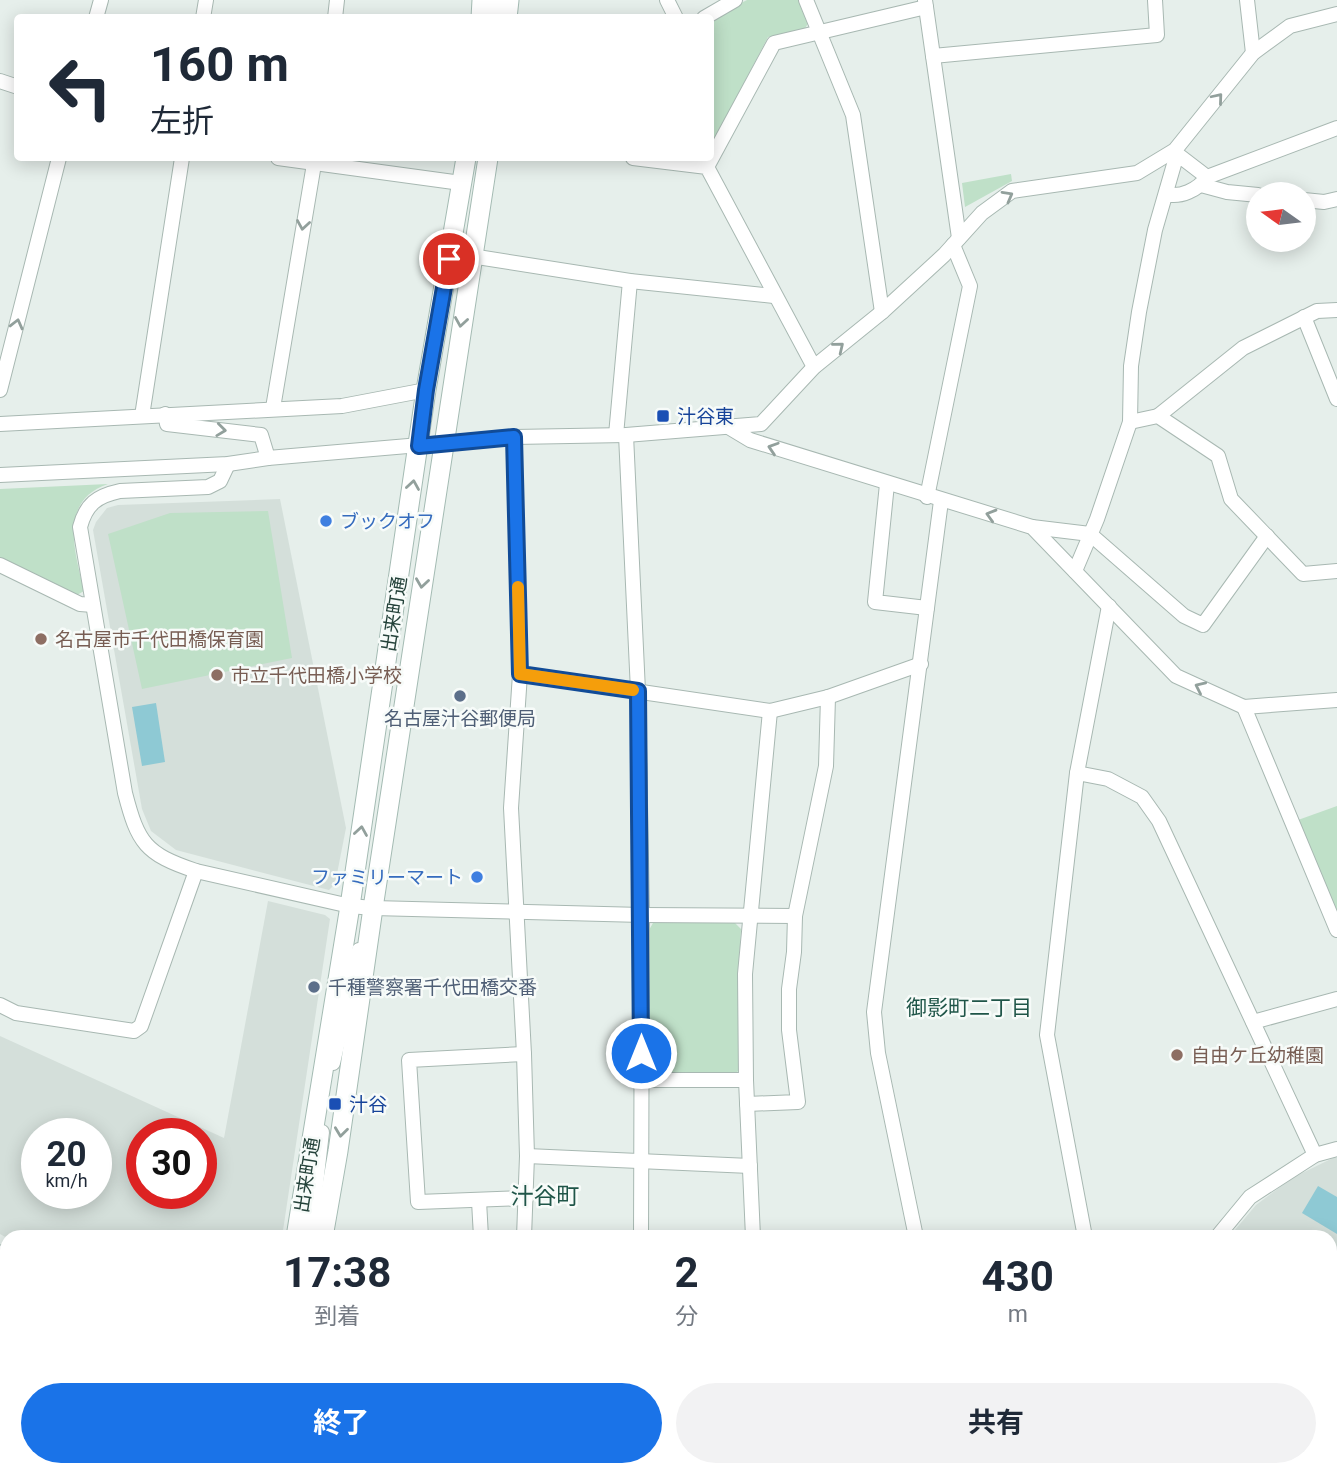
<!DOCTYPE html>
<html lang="ja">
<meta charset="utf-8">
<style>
:root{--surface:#fff;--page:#f2f2f3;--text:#1f2937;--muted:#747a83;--accent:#1a73e8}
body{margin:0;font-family:Roboto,"Noto Sans JP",sans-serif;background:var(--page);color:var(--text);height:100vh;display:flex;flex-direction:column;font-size:26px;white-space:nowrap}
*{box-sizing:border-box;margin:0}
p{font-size:23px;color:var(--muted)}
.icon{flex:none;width:38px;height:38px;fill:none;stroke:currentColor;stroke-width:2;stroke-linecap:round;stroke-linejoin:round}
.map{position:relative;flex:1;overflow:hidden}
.side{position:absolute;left:0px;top:1230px;width:1337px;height:247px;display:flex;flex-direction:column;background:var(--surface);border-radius:21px 21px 0 0;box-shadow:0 4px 18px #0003}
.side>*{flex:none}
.banner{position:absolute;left:14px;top:14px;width:700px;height:147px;border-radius:7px;box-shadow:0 4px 18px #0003;background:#fff;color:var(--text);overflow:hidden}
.needle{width:46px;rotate:284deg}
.fabs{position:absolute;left:1246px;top:182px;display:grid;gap:14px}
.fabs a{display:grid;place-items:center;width:70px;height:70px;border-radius:50%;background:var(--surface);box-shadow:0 4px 18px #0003;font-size:35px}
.speed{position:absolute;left:21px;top:1118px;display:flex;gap:14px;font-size:35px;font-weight:700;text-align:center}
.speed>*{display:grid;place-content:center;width:91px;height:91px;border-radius:50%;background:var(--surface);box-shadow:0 4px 18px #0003;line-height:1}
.speed small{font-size:18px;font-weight:400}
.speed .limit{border:10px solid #d22;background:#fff;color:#111}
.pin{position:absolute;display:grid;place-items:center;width:60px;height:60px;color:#fff;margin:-30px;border:4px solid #fff;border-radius:50%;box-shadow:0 2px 7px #0007}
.me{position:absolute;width:77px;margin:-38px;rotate:0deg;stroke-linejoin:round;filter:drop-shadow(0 0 5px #0008)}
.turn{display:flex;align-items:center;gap:24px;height:147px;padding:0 21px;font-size:32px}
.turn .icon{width:91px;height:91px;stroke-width:2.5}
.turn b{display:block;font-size:49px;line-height:60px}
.eta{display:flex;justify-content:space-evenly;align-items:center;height:119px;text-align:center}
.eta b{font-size:42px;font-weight:700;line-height:49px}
.primary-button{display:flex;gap:14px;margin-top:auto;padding:14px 21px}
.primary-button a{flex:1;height:80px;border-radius:42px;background:var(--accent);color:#fff;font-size:28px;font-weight:700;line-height:80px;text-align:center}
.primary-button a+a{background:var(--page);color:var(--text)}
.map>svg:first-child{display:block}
</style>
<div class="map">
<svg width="1337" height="1476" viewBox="0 0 1337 1476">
<rect width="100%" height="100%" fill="#e6efeb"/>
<g fill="#d4dfda" fill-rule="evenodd">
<path d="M280,499L346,828L335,884L329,890L176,850L151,831L142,809L93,530L96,522L107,508L118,505Z"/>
<path d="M268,901L325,915L330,919L282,1237L7,1238L0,1234V1036L224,1138ZM96,1134V1194H37V1134ZM142,1134H201V1194H142Z"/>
<path d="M1335,1157L1337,1158V1436L1330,1448V1237H1229L1256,1205L1292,1178Z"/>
<path d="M1087,1470H1317L1314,1476H1084Z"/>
</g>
<g fill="#bfe0c8">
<path d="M747,0H802L809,22L804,30L768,37L711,146V18Z"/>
<path d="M1011,174L1012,181L965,207L962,183Z"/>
<path d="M108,484C58,501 75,552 84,591L77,595L0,559V489Z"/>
<path d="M268,511L292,658L142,689L108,534L170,513Z"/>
<path d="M1337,806V911L1298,820Z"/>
<path d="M653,923H735L741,929L738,981L740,1069L735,1074L653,1076L649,1072V930Z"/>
<path d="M0,1304L7,1307V1470H99L96,1476H0Z"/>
<path d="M124,1470H210L207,1476H128L123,1473Z"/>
<path d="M1176,1470H1301L1297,1476H1199Z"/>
</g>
<g fill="#8ec9d4">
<path d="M156,703L165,762L142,766L132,707Z"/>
<path d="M1318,1186L1337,1197V1234L1302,1213Z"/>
</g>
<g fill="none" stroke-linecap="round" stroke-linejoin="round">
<defs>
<g id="street">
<path d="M667,0L676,18"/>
<path d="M806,0L853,115L882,312"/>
<path d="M925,0L959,238"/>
<path d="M1247,0L1253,53"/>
<path d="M96,18L101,0"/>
<path d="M203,18L206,0"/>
<path d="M335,18L337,0"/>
<path d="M493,18L497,0"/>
<path d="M704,18L735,0"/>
<path d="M933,56L1157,35L1155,0"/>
<path d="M0,81L18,87"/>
<path d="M278,158L461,183"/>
<path d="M633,158L707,167L814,367"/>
<path d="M707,167L774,43L926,7"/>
<path d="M1207,177L1337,128"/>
<path d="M1201,185L1227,192L1258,195"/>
<path d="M1304,200L1324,202L1337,199"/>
<path d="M471,256L630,281L774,296"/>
<path d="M1304,317L1337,399"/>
<path d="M0,390L59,158"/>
<path d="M273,408L315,158"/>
<path d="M165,414L167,424L261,435L268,458"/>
<path d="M142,416L182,158"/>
<path d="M1158,416L1243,348L1317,311L1337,310"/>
<path d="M1130,422L1158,416L1218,456L1231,499L1303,574L1337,571"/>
<path d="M0,424L342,406L426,390"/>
<path d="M730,428L750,440L1032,527L1176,676L1244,707L1337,700"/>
<path d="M616,435L630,281"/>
<path d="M626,435L638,691L642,915L641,1237"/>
<path d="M514,437L520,674L511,808L524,1054L527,1156L524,1237"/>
<path d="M228,464L220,481L208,487L120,491C97,496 86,504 80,527L125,793C138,843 145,854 196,871L350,906L373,908L642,915L795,916L826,766L828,697"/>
<path d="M0,475L228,464L268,458L514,437L626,435L761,424L814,367L882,312L944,255L982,213L1012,191L1137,173L1175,150L1253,53L1290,26L1337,14"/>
<path d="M887,484L875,602L927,608"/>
<path d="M927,497L970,286L953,245"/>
<path d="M1032,527L1090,534L1184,616L1203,625L1267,536"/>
<path d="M0,565L80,604L93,605"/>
<path d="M1075,571L1097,519L1130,422L1131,366L1139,312L1155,230L1177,154L1207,177C1198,190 1180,198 1166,194"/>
<path d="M520,674L770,711L828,697L921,664"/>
<path d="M1244,707L1337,930"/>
<path d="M1077,773L1108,779L1142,797L1159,821L1315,1155"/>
<path d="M0,1005L16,1013L134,1031L141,1026L196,871"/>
<path d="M1253,1022L1337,999"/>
<path d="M524,1054L409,1060L418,1202L526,1198"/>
<path d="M333,1063L359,950"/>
<path d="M641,1080H746"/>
<path d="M747,1104L798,1102L789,1030V989L794,952L795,916"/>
<path d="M527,1156L750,1166"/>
<path d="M479,1201L481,1237"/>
<path d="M310,1237L322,1132"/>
<path d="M753,1237L746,1080L745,974L770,711"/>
<path d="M916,1237L878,1053L874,1012L941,501"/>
<path d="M1085,1237L1047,1035L1077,773L1109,606"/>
<path d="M1217,1237L1250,1197L1315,1155L1337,1149"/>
<path d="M717,1470L744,1476"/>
<path d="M264,1476L265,1470"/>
<path d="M346,1476L347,1470"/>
<path d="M450,1476L451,1470"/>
<path d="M526,1476L527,1470"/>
<path d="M665,1476L666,1470"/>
<path d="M848,1476L863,1470"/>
<path d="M914,1476L916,1470"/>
<path d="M1075,1476L1079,1470"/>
<path d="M1327,1476L1337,1458"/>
</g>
<g id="secondary">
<path d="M481,18L482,0"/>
<path d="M507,18L509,0"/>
<path d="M296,1237L350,906L426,390L466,158"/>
<path d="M323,1237L338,1151L373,908L488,158"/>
<path d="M0,1255L7,1259"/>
<path d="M0,1276L7,1280"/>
<path d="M246,1476V1470"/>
<path d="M282,1476L283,1470"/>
</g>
</defs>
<use href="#street" stroke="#a8b8b2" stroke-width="16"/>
<use href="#secondary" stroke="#a4bbb3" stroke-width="21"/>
<use href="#street" stroke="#fff" stroke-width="14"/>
<use href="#secondary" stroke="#fff" stroke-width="19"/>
</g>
<defs><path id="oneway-chevron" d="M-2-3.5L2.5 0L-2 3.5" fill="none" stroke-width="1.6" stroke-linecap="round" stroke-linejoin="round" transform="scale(1.75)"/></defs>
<g stroke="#92a09c">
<use href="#oneway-chevron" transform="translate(1218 98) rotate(-50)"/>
<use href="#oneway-chevron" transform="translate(1008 196) rotate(-29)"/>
<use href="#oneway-chevron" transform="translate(303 225) rotate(99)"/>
<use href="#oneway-chevron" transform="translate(461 322) rotate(99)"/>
<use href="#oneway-chevron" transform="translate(17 324) rotate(-76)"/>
<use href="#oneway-chevron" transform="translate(839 347) rotate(-39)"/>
<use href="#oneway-chevron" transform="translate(221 430) rotate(7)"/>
<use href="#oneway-chevron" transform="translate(773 448) rotate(-162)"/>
<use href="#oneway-chevron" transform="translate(413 485) rotate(-81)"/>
<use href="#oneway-chevron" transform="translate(991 515) rotate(-164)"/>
<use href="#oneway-chevron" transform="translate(422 583) rotate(98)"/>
<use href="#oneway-chevron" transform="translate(1200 687) rotate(-155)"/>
<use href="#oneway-chevron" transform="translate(361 831) rotate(-81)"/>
<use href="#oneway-chevron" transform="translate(341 1132) rotate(97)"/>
</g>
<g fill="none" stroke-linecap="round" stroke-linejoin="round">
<defs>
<path id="route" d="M449,259L426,390L419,446L514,437L520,674L638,691L641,1053"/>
</defs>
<use href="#route" stroke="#114b97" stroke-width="18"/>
<use href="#route" stroke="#1a73e8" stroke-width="12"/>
<path stroke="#f59e0b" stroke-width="12" d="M518,587L520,674L633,690"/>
</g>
<g fill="#1a4fb4" stroke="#f7fbf9" stroke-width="2.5">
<rect x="656" y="409" width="14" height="14" rx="3.5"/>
<rect x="328" y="1097" width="14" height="14" rx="3.5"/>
</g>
<g fill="#3f7fe0" stroke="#f7fbf9" stroke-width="2.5">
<circle cx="326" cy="521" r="7"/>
<circle cx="477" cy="877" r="7"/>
</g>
<g fill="#8d6e63" stroke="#f7fbf9" stroke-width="2.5">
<circle cx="41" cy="639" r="7"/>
<circle cx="217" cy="675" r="7"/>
<circle cx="1177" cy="1055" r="7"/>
</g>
<g fill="#5c6f8a" stroke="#f7fbf9" stroke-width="2.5">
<circle cx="460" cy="696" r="7"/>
<circle cx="314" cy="987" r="7"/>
</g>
<g text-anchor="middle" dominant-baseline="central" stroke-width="5" stroke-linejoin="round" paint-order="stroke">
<g font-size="19" fill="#164399" stroke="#f7fbf9" text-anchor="start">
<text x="677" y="416">汁谷東</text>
<text x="349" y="1104">汁谷</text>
</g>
<g font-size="19" fill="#366cbe" stroke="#f7fbf9" text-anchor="start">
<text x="340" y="521">ブックオフ</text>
<text x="463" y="877" text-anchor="end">ファミリーマート</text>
</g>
<g font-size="19" fill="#24423a" stroke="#f7fbf9">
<text transform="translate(394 614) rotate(-81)">出来町通</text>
<text transform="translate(307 1175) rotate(-81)">出来町通</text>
</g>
<g font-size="19" fill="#785e54" stroke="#f7fbf9" text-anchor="start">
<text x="55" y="639">名古屋市千代田橋保育園</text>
<text x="231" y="675">市立千代田橋小学校</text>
<text x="1191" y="1055">自由ケ丘幼稚園</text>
</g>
<g font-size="19" fill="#4e5e75" stroke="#f7fbf9">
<text x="460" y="718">名古屋汁谷郵便局</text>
<text x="328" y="987" text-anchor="start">千種警察署千代田橋交番</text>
</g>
<g font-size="21" fill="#1f5548" stroke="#f7fbf9">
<text x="969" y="1008">御影町二丁目</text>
</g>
<g font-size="23" fill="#1f5548" stroke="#f7fbf9">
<text x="545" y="1196">汁谷町</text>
</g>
</g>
</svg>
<div class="fabs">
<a><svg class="needle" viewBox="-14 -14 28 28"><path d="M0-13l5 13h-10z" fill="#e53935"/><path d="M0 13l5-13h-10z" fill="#747a83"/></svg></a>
</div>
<div class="speed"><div>20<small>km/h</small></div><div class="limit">30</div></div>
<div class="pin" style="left:449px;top:259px;background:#d93025"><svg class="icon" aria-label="arrive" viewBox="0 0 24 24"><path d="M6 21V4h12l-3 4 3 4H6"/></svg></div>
<svg class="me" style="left:641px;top:1053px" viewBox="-20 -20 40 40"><circle r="17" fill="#1a73e8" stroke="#fff" stroke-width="3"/><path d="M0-11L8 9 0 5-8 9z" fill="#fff"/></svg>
<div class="banner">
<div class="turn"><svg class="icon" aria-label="left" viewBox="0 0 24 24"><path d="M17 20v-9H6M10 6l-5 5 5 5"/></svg><div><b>160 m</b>左折</div></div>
</div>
<section class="side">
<div class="eta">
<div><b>17:38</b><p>到着</p></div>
<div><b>2</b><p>分</p></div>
<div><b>430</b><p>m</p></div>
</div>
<div class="primary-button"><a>終了</a><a>共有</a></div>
</section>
</div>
